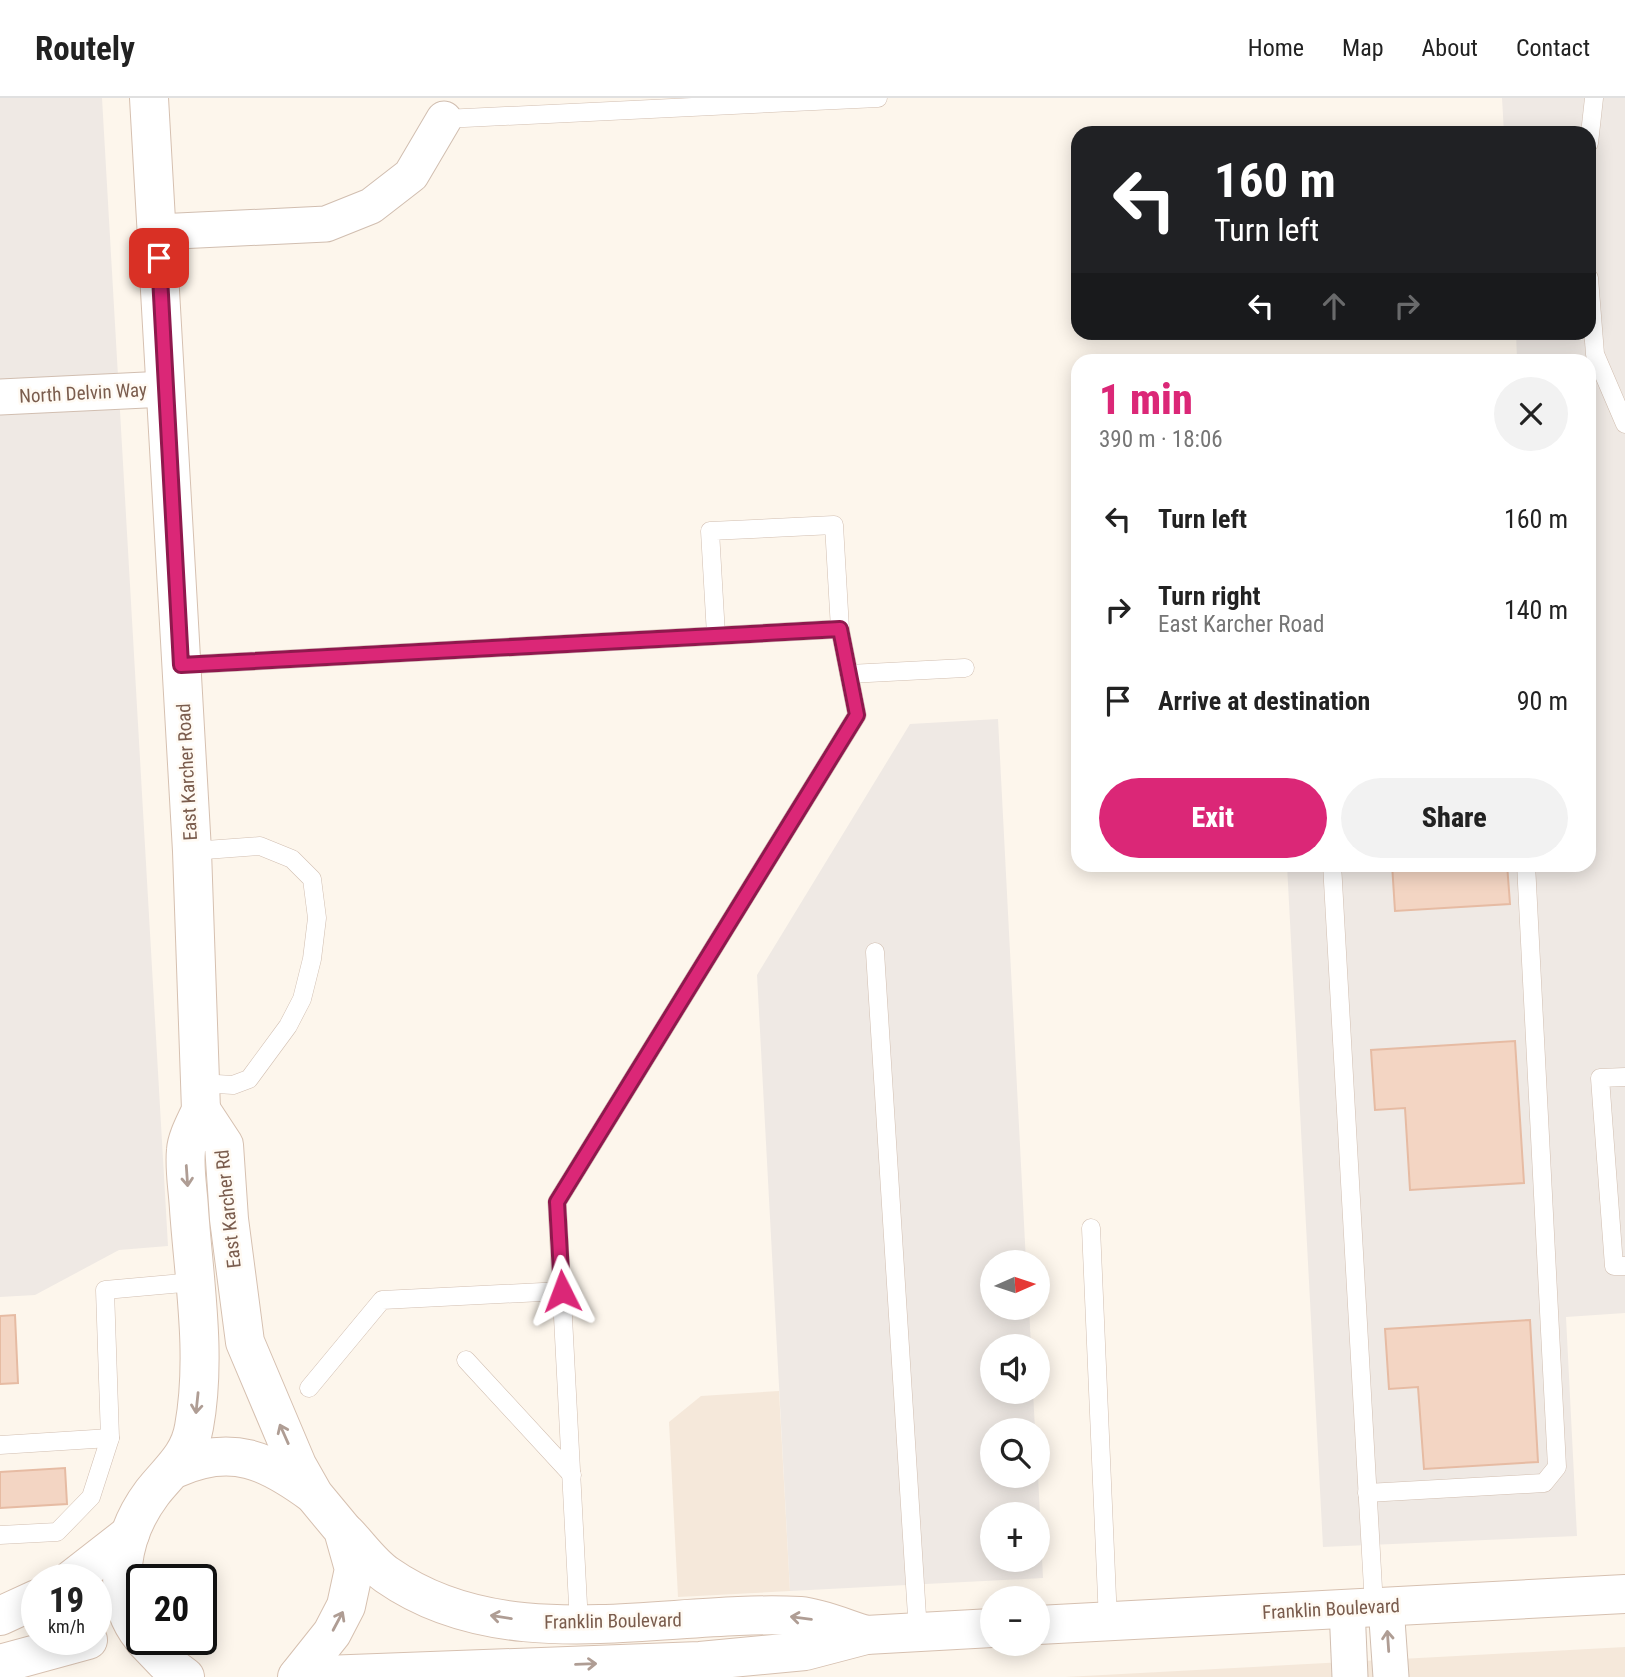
<!DOCTYPE html>
<meta charset="utf-8">
<style>
:root{--surface:#fff;--page:#f2f2f2;--text:#222;--muted:#767676;--line:#e0e0e0;--accent:#db2777}
body{margin:0;font-family:"Roboto Condensed",sans-serif;background:var(--page);color:var(--text);height:100vh;display:flex;flex-direction:column;font-size:26px;white-space:nowrap}
*{box-sizing:border-box;margin:0}
p{font-size:23px;color:var(--muted)}
.icon{flex:none;width:38px;height:38px;fill:none;stroke:currentColor;stroke-width:2;stroke-linecap:round;stroke-linejoin:round}
.map{position:relative;flex:1;overflow:hidden}
.side{position:absolute;left:1071px;top:256px;width:525px;height:518px;display:flex;flex-direction:column;background:var(--surface);border-radius:21px;box-shadow:0 4px 18px #0003}
.side>*{flex:none}
.top-card{position:absolute;left:1071px;top:28px;width:525px;height:214px;border-radius:21px;box-shadow:0 4px 18px #0003;background:#202124;color:#fff;overflow:hidden}
.needle{width:46px;rotate:87deg}
.controls{position:absolute;left:980px;top:1152px;display:grid;gap:14px}
.controls a{display:grid;place-items:center;width:70px;height:70px;border-radius:50%;background:var(--surface);box-shadow:0 4px 18px #0003;font-size:35px}
.speed{position:absolute;left:21px;top:1466px;display:flex;gap:14px;font-size:35px;font-weight:700;text-align:center}
.speed>*{display:grid;place-content:center;width:91px;height:91px;border-radius:50%;background:var(--surface);box-shadow:0 4px 18px #0003;line-height:1}
.speed small{font-size:18px;font-weight:400}
.speed .limit{border:4px solid #111;border-radius:10px;background:#fff;color:#111}
.pin{position:absolute;display:grid;place-items:center;width:60px;height:60px;color:#fff;margin:-30px;border-radius:14px;box-shadow:0 4px 10px #0006}
.me{position:absolute;width:77px;margin:-38px;rotate:357deg;stroke-linejoin:round;filter:drop-shadow(0 0 5px #0008)}
.turn{display:flex;align-items:center;gap:24px;height:147px;padding:0 28px;font-size:32px}
.turn .icon{width:91px;height:91px;stroke-width:2.5}
.turn b{display:block;font-size:49px;line-height:60px}
.lanes{display:flex;align-items:center;height:66px;padding:0 28px;background:#0003;justify-content:center;gap:35px;direction:ltr}
.lanes .off{opacity:.35}
.round{display:grid;place-items:center;flex:none;width:74px;height:74px;border-radius:37px;background:var(--page)}
.overview{display:flex;align-items:center;justify-content:space-between;height:119px;padding:0 28px}
h1{font-size:42px;font-weight:800;line-height:52px;color:var(--accent)}
.button{display:flex;gap:14px;margin-top:auto;padding:14px 28px}
.button a{flex:1;height:80px;border-radius:42px;background:var(--accent);color:#fff;font-size:28px;font-weight:800;line-height:80px;text-align:center}
.button a+a{background:var(--page);color:var(--text)}
ul{padding:0;list-style:none}
li{display:flex;align-items:center;gap:21px;height:91px;padding:0 28px}
li div{flex:1}
li b{display:block;font-size:26px}
li em{font-style:normal}
header{display:flex;align-items:center;gap:42px;box-sizing:border-box;height:98px;padding:0 35px;background:var(--surface);border-bottom:2px solid var(--line)}
header strong{font-size:33px}
nav{display:flex;gap:38px;margin-inline-start:auto;font-size:24px}
.map>svg:first-child{display:block}
</style>
<header>
<strong>Routely</strong>
<nav><a>Home</a><a>Map</a><a>About</a><a>Contact</a></nav>
</header>
<div class="map">
<svg width="1625" height="1579" viewBox="0 0 1625 1579">
<rect width="100%" height="100%" fill="#fdf6ec"/>
<g fill="#f5e8da">
<path d="M779,1293L790,1493L678,1499L669,1324L701,1298Z"/>
<path d="M1625,1549V1579H1065Z"/>
</g>
<g fill="#efe9e4" fill-rule="evenodd">
<path d="M0,0H102L168,1148L119,1152L35,1197L0,1199Z"/>
<path d="M1502,0H1625V1215L1566,1219L1577,1438L1323,1449L1287,767L1589,766V262H1517L1516,235L1589,234V35H1504Z"/>
<path d="M998,621L1026,1164H992V1209H1029L1031,1248H992V1293H1033L1035,1332H992V1377H1038L1043,1480L790,1493L757,877L910,626ZM992,1416H1038V1461H992Z"/>
</g>
<g fill="#f3d5c3" stroke="#e6bba3" stroke-width="2">
<path d="M1392,766H1507L1510,806L1395,813Z"/>
<path d="M1515,943L1524,1085L1410,1092L1405,1010L1375,1012L1371,952Z"/>
<path d="M15,1217L18,1285L0,1286V1218Z"/>
<path d="M1530,1222L1538,1364L1424,1371L1418,1289L1389,1291L1385,1231Z"/>
<path d="M65,1370L67,1406L0,1410V1374Z"/>
</g>
<g fill="none" stroke-linecap="round" stroke-linejoin="round">
<defs>
<g id="service">
<path d="M444,21L878,0"/>
<path d="M1589,45L1594,0"/>
<path d="M1589,180L1595,256L1625,326"/>
<path d="M181,567L840,531"/>
<path d="M849,576L965,570"/>
<path d="M192,753L260,748L292,761L312,781L317,820L312,861L302,901L288,928L249,981L233,987L200,985"/>
<path d="M1332,766L1374,1508"/>
<path d="M875,854L918,1534"/>
<path d="M1625,979L1600,980L1614,1168H1625"/>
<path d="M1091,1130L1108,1523"/>
<path d="M466,1262L572,1377"/>
<path d="M309,1290L382,1202L562,1193"/>
<path d="M0,1347L110,1340"/>
<path d="M1367,1395L1544,1385L1557,1369L1526,766"/>
<path d="M0,1437L57,1434L91,1399L110,1340L105,1192L194,1184"/>
<path d="M579,1526L557,1104L857,617L840,531L834,427L710,433L716,537"/>
</g>
<g id="minor">
<path d="M157,134L326,126L371,108L411,77L444,21"/>
<path d="M0,299L166,291"/>
<path d="M1386,1508L1391,1579"/>
<path d="M1347,1510L1350,1579"/>
</g>
<g id="secondary">
<path d="M201,1012L224,1047L229,1121L245,1244L297,1367L314,1397L343,1432L354,1471L346,1508L332,1535L297,1579"/>
<path d="M177,1370C232,1345 268,1363 313,1396"/>
<path d="M346,1435C359,1448 371,1466 387,1477C507,1561 665,1511 800,1518C821,1520 846,1531 866,1537"/>
<path d="M71,1482L130,1436"/>
<path d="M0,1518L37,1501"/>
<path d="M1038,1527L1625,1496"/>
<path d="M142,1539C108,1497 122,1435 152,1395C169,1373 189,1359 194,1329C207,1258 194,1182 189,1111C188,1092 184,1071 186,1052C187,1039 196,1024 201,1012L192,753L149,0"/>
<path d="M144,1542L165,1564L185,1579"/>
<path d="M0,1566L88,1542"/>
<path d="M298,1578L700,1563L805,1553L866,1537L992,1530"/>
</g>
</defs>
<use href="#service" stroke="#d1beb0" stroke-width="19"/>
<use href="#minor" stroke="#d1beb0" stroke-width="37"/>
<use href="#secondary" stroke="#d6c0b0" stroke-width="40"/>
<use href="#service" stroke="#fff" stroke-width="18"/>
<use href="#minor" stroke="#fff" stroke-width="35"/>
<use href="#secondary" stroke="#fff" stroke-width="38"/>
</g>
<defs><path id="oneway-shaft" d="M-6 0H5M1.5-3L5.5 0L1.5 3" fill="none" stroke-width="1.6" stroke-linecap="round" stroke-linejoin="round" transform="scale(1.75)"/></defs>
<g stroke="#af9d94">
<use href="#oneway-shaft" transform="translate(187 1078) rotate(86)"/>
<use href="#oneway-shaft" transform="translate(197 1305) rotate(96)"/>
<use href="#oneway-shaft" transform="translate(284 1336) rotate(-114)"/>
<use href="#oneway-shaft" transform="translate(501 1519) rotate(-171)"/>
<use href="#oneway-shaft" transform="translate(801 1520) rotate(-173)"/>
<use href="#oneway-shaft" transform="translate(338 1523) rotate(-62)"/>
<use href="#oneway-shaft" transform="translate(1388 1543) rotate(-94)"/>
<use href="#oneway-shaft" transform="translate(586 1566) rotate(-2)"/>
</g>
<g fill="none" stroke-linecap="round" stroke-linejoin="round">
<defs>
<path id="route" d="M159,160L181,567L840,531L857,617L557,1104L562,1193"/>
</defs>
<use href="#route" stroke="#8e194d" stroke-width="18"/>
<use href="#route" stroke="#db2777" stroke-width="12"/>
</g>
<g text-anchor="middle" dominant-baseline="central" stroke-width="5" stroke-linejoin="round" paint-order="stroke">
<g font-size="19" fill="#7a5c4d" stroke="#fffaf3">
<text transform="translate(83 295) rotate(-3)">North Delvin Way</text>
<text transform="translate(187 674) rotate(-93)">East Karcher Road</text>
<text transform="translate(228 1111) rotate(-96)">East Karcher Rd</text>
<text transform="translate(1331 1511) rotate(-3)">Franklin Boulevard</text>
<text transform="translate(613 1523) rotate(-1)">Franklin Boulevard</text>
</g>
</g>
</svg>
<div class="controls">
<a><svg class="needle" viewBox="-14 -14 28 28"><path d="M0-13l5 13h-10z" fill="#e53935"/><path d="M0 13l5-13h-10z" fill="#767676"/></svg></a>
<a><svg class="icon" aria-label="sound" viewBox="0 0 24 24"><path d="M4 9h4l5-4v14l-5-4H4zM17 9q2 3 0 6"/></svg></a>
<a><svg class="icon" aria-label="search" viewBox="0 0 24 24"><circle cx="10" cy="10" r="6"/><path d="M15 15l6 6"/></svg></a>
<a>+</a>
<a>−</a>
</div>
<div class="speed"><div>19<small>km/h</small></div><div class="limit">20</div></div>
<div class="pin" style="left:159px;top:160px;background:#d93025"><svg class="icon" aria-label="arrive" viewBox="0 0 24 24"><path d="M6 21V4h12l-3 4 3 4H6"/></svg></div>
<svg class="me" style="left:562px;top:1193px" viewBox="-20 -20 40 40"><path d="M0-17L14 15 0 8-14 15z" fill="#db2777" stroke="#fff" stroke-width="4"/></svg>
<div class="top-card">
<div class="turn"><svg class="icon" aria-label="left" viewBox="0 0 24 24"><path d="M17 20v-9H6M10 6l-5 5 5 5"/></svg><div><b>160 m</b>Turn left</div></div>
<div class="lanes"><svg class="icon" aria-label="left" viewBox="0 0 24 24"><path d="M17 20v-9H6M10 6l-5 5 5 5"/></svg><svg class="icon off" aria-label="ahead" viewBox="0 0 24 24"><path d="M12 20V5M6 11l6-6 6 6"/></svg><svg class="icon off" aria-label="right" viewBox="0 0 24 24"><path d="M7 20v-9h11M14 6l5 5-5 5"/></svg></div>
</div>
<section class="side">
<div class="overview"><div><h1>1 min</h1><p>390 m · 18:06</p></div><a class="round"><svg class="icon" aria-label="close" viewBox="0 0 24 24"><path d="M6 6l12 12M18 6L6 18"/></svg></a></div>
<ul>
<li><svg class="icon" aria-label="left" viewBox="0 0 24 24"><path d="M17 20v-9H6M10 6l-5 5 5 5"/></svg><div><b>Turn left</b></div><em>160 m</em></li>
<li><svg class="icon" aria-label="right" viewBox="0 0 24 24"><path d="M7 20v-9h11M14 6l5 5-5 5"/></svg><div><b>Turn right</b><p>East Karcher Road</p></div><em>140 m</em></li>
<li><svg class="icon" aria-label="arrive" viewBox="0 0 24 24"><path d="M6 21V4h12l-3 4 3 4H6"/></svg><div><b>Arrive at destination</b></div><em>90 m</em></li>
</ul>
<div class="button"><a>Exit</a><a>Share</a></div>
</section>
</div>
